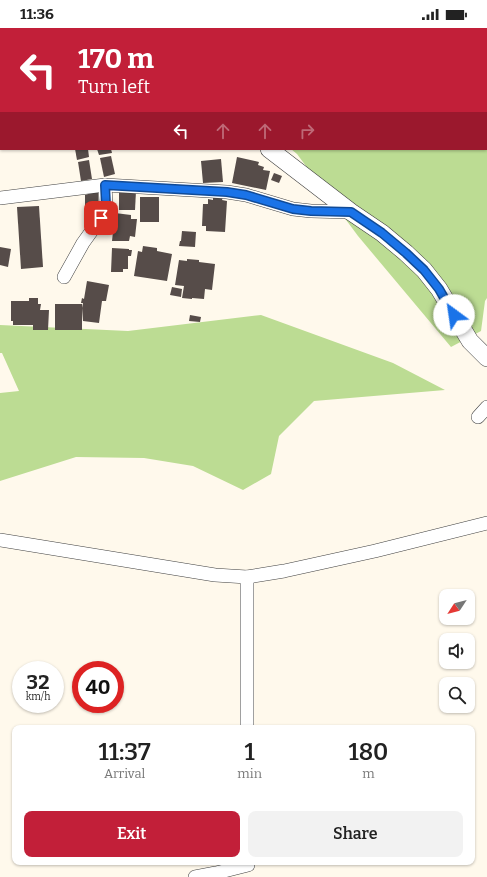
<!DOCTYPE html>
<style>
:root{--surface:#fff;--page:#f2f2f2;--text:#222;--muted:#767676;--accent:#c21f39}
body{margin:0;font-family:Bitter,serif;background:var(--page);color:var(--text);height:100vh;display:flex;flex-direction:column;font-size:15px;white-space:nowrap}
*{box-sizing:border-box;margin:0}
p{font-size:13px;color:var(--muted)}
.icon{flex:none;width:22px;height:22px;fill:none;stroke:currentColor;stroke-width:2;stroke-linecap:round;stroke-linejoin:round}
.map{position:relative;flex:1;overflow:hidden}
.drawer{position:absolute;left:12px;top:697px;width:463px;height:140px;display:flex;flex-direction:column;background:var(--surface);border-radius:8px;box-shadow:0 1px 3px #0004}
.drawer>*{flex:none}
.hud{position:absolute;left:0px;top:0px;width:487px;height:122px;box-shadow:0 1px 3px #0004;background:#c21f39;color:#fff;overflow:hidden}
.needle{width:26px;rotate:234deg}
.fabs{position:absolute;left:439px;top:561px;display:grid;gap:8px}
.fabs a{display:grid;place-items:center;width:36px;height:36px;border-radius:8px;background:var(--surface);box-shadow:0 1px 3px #0004;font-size:20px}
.speed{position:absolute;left:12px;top:633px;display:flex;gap:8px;font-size:20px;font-weight:700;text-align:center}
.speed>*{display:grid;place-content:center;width:52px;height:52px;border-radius:50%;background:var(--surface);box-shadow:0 1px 3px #0004;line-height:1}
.speed small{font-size:10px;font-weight:400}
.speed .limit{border:6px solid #d22;background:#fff;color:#111}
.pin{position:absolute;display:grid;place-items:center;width:34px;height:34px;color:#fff;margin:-17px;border-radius:8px;box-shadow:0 2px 6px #0006}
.me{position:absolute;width:44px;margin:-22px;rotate:329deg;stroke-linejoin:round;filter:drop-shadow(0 0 3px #0008)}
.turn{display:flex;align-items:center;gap:14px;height:84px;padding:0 12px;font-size:18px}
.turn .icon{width:52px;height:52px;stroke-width:2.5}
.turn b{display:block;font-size:28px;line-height:34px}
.lanes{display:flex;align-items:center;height:38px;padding:0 12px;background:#0003;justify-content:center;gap:20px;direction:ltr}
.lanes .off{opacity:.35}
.eta{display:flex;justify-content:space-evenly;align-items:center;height:68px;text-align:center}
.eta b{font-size:24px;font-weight:600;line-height:28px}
.button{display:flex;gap:8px;margin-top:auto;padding:8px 12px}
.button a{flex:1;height:46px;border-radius:8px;background:var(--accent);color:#fff;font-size:16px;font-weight:600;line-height:46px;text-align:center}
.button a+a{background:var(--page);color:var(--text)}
.status{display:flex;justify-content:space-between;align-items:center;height:28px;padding:0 20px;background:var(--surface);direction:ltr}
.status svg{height:11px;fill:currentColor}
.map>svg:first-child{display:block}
</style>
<div class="status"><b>11:36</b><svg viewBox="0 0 49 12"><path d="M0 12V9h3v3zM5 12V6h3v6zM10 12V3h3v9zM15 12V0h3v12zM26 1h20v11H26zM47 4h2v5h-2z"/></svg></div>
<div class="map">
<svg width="487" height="849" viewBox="0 0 487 849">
<rect width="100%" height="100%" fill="#fff9ec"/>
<g fill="#bcdc93">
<path d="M0,0H487V270L485,273L481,303L451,319L358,208L297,126L291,121H486V1H1V103H0Z"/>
<path d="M261,287L393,335L445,362L314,373L279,408L271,446L243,462L193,438L144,430L76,429L0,453V365L19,363L2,325H0V297L128,303Z"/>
</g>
<g fill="#564c49">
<path d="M75,121H88L89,129L77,132Z"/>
<path d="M97,121H111L112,125L99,127Z"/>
<path d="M111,128L115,146L104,149L100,130Z"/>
<path d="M237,129L259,134L258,137L264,139L263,142L270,143L266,162L232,155Z"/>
<path d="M221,131L223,154L203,155L201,133Z"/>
<path d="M89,132L92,151L81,153L78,134Z"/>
<path d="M274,145L282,148L279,155L271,152Z"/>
<path d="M98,163L99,183H85V167Z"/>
<path d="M119,163H136L135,182H119Z"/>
<rect x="140" y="169" width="19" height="25"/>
<path d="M213,169H223L222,172L227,173L225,204L206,203V198H202L203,176H208V171L213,172Z"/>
<path d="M39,178L43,239L21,241L17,179Z"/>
<path d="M115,185L131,187V191H137L135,209L130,208L129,213H112Z"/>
<path d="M182,203L196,204L195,219L179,218L180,213H181Z"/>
<path d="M143,218L157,220V223L172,226L167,253L134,248L138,223L142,224Z"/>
<path d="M0,219L11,221L8,239L0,237Z"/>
<path d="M112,220L129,221V222H132L131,228H128V241H123V244H111Z"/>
<path d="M187,231L199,232V234L215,236L212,262L205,261L204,271L192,270V271L182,270L184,258L175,257L179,232L187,233Z"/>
<path d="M87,253L109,257L106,273H102L99,295L83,293L82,280L83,275H81L82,270L84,271Z"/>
<path d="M172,259L182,261L181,269L170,267Z"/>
<path d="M29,270H38V276H41L40,282H49L48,302H33V297H13V293H11V273H29Z"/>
<rect x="55" y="276" width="27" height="26"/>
<path d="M190,287L201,289L200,294L189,293Z"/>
</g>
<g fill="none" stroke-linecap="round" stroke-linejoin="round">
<defs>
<g id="minor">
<path d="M0,170L105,157L227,164L246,167L293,181L311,183L351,184"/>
<path d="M64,249L83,215L101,190L106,177L105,157"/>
<path d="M478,389L487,379"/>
<path d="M0,512L215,547L247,549L284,543L375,523L487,495"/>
<path d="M247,549V700"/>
<path d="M195,849L216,845L248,837V834"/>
</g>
<g id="tertiary">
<path d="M125,0L126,1"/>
<path d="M269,121L351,184L382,205L406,225L424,242L439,261L470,313L487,330"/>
</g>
</defs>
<use href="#minor" stroke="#404040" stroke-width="14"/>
<use href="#tertiary" stroke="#404040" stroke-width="18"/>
<use href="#minor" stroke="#fff" stroke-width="13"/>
<use href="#tertiary" stroke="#fff" stroke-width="17"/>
</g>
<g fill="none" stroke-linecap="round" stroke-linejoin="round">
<defs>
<path id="route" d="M101,190L106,177L105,157L227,164L246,167L293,181L311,183L351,184L382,205L406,225L424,242L439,261L454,287"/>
</defs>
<use href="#route" stroke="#114b97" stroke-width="10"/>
<use href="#route" stroke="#1a73e8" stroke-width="7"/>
</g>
</svg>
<div class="fabs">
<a><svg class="needle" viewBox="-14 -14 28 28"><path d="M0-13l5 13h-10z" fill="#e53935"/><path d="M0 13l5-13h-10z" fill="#767676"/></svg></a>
<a><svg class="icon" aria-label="sound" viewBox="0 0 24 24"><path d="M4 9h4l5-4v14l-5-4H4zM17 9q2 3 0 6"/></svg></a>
<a><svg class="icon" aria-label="search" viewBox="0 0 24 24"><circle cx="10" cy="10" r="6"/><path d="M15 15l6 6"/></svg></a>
</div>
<div class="speed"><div>32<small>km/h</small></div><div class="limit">40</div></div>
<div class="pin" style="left:101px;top:190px;background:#d93025"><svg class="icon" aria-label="arrive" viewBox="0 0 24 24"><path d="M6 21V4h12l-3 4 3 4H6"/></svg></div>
<svg class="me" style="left:454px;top:287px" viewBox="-20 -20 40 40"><circle r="19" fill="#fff"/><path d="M0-13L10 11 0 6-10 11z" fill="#1a73e8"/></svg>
<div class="hud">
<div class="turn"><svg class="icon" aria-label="left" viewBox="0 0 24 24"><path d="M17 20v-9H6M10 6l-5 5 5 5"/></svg><div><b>170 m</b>Turn left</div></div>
<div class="lanes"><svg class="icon" aria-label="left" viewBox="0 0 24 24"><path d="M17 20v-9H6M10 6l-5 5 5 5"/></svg><svg class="icon off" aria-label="ahead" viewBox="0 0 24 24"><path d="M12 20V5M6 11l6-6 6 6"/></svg><svg class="icon off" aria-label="ahead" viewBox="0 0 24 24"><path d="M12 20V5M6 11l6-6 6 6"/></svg><svg class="icon off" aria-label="right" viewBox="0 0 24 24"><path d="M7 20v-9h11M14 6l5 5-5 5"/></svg></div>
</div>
<section class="drawer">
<div class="eta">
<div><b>11:37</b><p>Arrival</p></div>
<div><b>1</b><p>min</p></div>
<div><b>180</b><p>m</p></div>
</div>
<div class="button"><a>Exit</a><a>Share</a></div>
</section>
</div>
